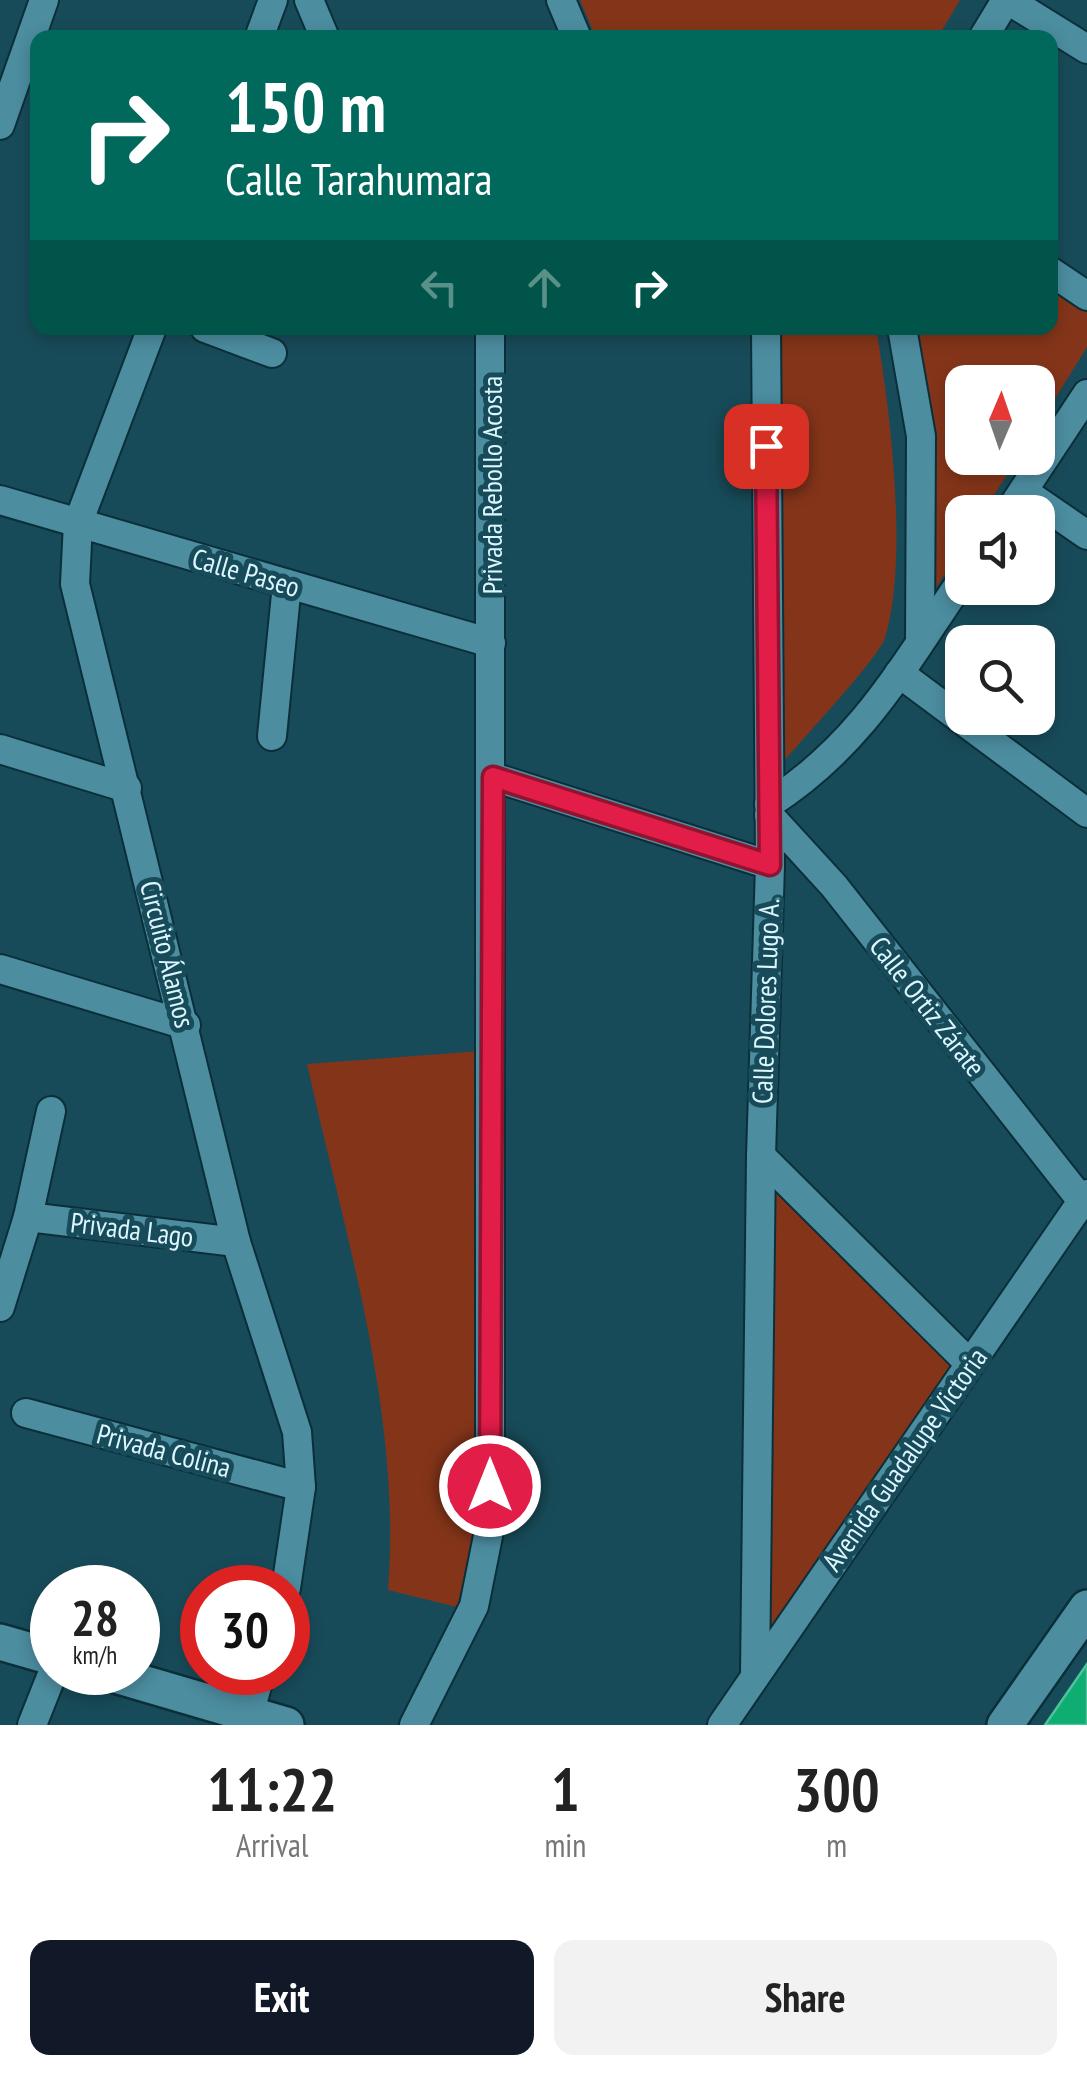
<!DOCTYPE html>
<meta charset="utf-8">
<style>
:root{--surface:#fff;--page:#f2f2f2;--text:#222;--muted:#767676;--accent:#111827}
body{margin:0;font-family:"PT Sans Narrow",sans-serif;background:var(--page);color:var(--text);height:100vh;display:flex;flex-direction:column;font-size:38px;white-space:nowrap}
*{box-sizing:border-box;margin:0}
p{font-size:32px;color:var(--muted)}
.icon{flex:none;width:55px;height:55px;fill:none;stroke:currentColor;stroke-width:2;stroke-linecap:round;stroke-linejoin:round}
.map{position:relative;height:1725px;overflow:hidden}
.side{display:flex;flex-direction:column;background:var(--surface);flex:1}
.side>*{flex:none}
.guide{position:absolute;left:30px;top:30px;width:1028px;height:305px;border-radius:20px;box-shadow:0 5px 15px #0003;background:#00695c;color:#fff;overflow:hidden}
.needle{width:65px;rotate:2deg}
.tools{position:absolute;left:945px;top:365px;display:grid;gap:20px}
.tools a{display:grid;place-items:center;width:110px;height:110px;border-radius:20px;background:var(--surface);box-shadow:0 5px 15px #0003;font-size:50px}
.speed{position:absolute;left:30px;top:1565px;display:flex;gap:20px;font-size:50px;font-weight:700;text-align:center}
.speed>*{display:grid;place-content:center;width:130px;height:130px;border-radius:50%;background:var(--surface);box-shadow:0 5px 15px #0003;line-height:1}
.speed small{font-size:25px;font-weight:400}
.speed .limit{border:15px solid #d22;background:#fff;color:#111}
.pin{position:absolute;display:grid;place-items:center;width:85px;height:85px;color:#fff;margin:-42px;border-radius:20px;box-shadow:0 5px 15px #0006}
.me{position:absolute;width:110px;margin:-55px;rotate:0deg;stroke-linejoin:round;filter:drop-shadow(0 0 8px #0008)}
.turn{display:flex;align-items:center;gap:35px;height:210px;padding:0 30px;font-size:45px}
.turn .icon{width:130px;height:130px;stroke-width:2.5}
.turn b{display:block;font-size:70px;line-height:85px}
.lanes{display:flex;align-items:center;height:95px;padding:0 30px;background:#0003;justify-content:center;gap:50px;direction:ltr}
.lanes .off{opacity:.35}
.eta{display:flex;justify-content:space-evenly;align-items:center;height:170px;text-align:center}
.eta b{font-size:60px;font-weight:700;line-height:70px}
.primary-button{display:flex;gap:20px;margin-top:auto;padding:20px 30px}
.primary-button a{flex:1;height:115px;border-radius:20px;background:var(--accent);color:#fff;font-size:40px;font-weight:700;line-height:115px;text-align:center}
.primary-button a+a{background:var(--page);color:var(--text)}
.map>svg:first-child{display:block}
</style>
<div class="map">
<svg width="1087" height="1725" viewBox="0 0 1087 1725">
<rect width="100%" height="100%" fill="#184b59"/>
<g fill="#843519">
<path d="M580,0H960L938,37L596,38Z"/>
<path d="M1050,287L1087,312V347L1038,426V382H962V458H1018L983,512H962V545L936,588L924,374L913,328H1050Z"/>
<path d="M782,328H876C890,409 909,559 885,638C879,657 802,740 783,762Z"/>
<path d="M481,1051L479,1518L457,1607L388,1590C402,1413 345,1236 307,1064Z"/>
<path d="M763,1162L968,1364L755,1674Z"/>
</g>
<path fill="#0ead71" stroke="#4cc39b" stroke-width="2.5" d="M1087,1664V1725H1045Z"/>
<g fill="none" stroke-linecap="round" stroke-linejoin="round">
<defs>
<g id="minor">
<path d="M309,0L325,38"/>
<path d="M561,0L577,38"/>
<path d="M1008,0L1087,49"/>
<path d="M259,38L273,0"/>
<path d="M983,38L1006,0"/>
<path d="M0,125L44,0"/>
<path d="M1050,271L1087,296"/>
<path d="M152,328L78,523L75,584L236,1242L297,1432L301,1487L286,1588"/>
<path d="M205,328L272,353"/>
<path d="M902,328L921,436L920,642"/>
<path d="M1023,491L1087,535"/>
<path d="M0,500L491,643"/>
<path d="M1009,512L1087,394"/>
<path d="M899,673L1087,813"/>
<path d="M272,736L287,584"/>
<path d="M0,749L127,788"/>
<path d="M493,777L770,865"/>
<path d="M769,804C861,745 902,668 962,580"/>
<path d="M769,815L834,886L1082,1201"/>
<path d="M0,969L186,1025"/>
<path d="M761,1156L970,1364"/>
<path d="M28,1217L236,1242"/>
<path d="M0,1307L28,1217L51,1111"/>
<path d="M26,1413L301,1487"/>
<path d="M755,1675L761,1156L770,865L766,328"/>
<path d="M32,1725L53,1672"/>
<path d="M246,1725L261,1672"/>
<path d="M414,1725L474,1606L490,1526V328"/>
<path d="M722,1725L1087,1194"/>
</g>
<g id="tertiary">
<path d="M0,1642L52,1657"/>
<path d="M105,1672L286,1725"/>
<path d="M1005,1725L1087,1608"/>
</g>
</defs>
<use href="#minor" stroke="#0b2f39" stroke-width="32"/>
<use href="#tertiary" stroke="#0b2f39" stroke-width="40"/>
<use href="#minor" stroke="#4c8da0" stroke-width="28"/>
<use href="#tertiary" stroke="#4c8da0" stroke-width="35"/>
</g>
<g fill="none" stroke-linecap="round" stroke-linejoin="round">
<defs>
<path id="route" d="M490,1486L493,777L770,865L766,446"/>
</defs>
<use href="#route" stroke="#92132f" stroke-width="25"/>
<use href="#route" stroke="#e11d48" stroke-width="18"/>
</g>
<g text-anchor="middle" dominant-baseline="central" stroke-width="10" stroke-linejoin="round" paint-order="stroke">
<g font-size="28" fill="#dcf6fe" stroke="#184b59">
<text transform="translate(491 485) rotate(-90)">Privada Rebollo Acosta</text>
<text transform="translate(246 572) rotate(16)">Calle Paseo</text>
<text transform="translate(168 954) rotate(76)">Circuito Álamos</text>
<text transform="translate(765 1001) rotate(-88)">Calle Dolores Lugo A.</text>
<text transform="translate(928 1006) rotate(52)">Calle Ortiz Zárate</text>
<text transform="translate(132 1229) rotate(7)">Privada Lago</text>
<text transform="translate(164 1450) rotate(15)">Privada Colina</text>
<text transform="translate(904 1459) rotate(-55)">Avenida Guadalupe Victoria</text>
</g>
</g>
</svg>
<div class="tools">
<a><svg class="needle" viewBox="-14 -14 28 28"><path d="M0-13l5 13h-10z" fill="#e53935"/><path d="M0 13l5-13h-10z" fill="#767676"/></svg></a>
<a><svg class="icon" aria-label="sound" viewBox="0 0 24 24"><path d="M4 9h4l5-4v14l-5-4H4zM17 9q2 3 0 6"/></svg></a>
<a><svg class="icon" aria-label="search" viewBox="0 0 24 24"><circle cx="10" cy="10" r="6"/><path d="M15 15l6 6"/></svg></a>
</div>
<div class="speed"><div>28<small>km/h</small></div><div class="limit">30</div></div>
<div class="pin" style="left:766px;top:446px;background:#d93025"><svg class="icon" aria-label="arrive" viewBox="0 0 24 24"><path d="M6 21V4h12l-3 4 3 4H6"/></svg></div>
<svg class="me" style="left:490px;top:1486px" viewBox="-20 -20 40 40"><circle r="17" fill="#e11d48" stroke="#fff" stroke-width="3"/><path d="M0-11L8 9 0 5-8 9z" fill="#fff"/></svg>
<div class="guide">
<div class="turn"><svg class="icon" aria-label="right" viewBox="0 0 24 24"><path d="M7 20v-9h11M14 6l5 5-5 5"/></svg><div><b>150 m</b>Calle Tarahumara</div></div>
<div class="lanes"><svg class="icon off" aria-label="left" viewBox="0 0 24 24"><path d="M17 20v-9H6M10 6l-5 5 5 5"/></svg><svg class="icon off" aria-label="ahead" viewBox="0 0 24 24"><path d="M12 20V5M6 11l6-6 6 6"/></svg><svg class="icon" aria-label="right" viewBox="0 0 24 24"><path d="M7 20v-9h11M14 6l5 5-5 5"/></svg></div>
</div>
</div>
<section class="side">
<div class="eta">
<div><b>11:22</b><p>Arrival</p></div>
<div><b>1</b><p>min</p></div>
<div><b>300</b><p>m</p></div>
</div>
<div class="primary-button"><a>Exit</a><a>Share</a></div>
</section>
